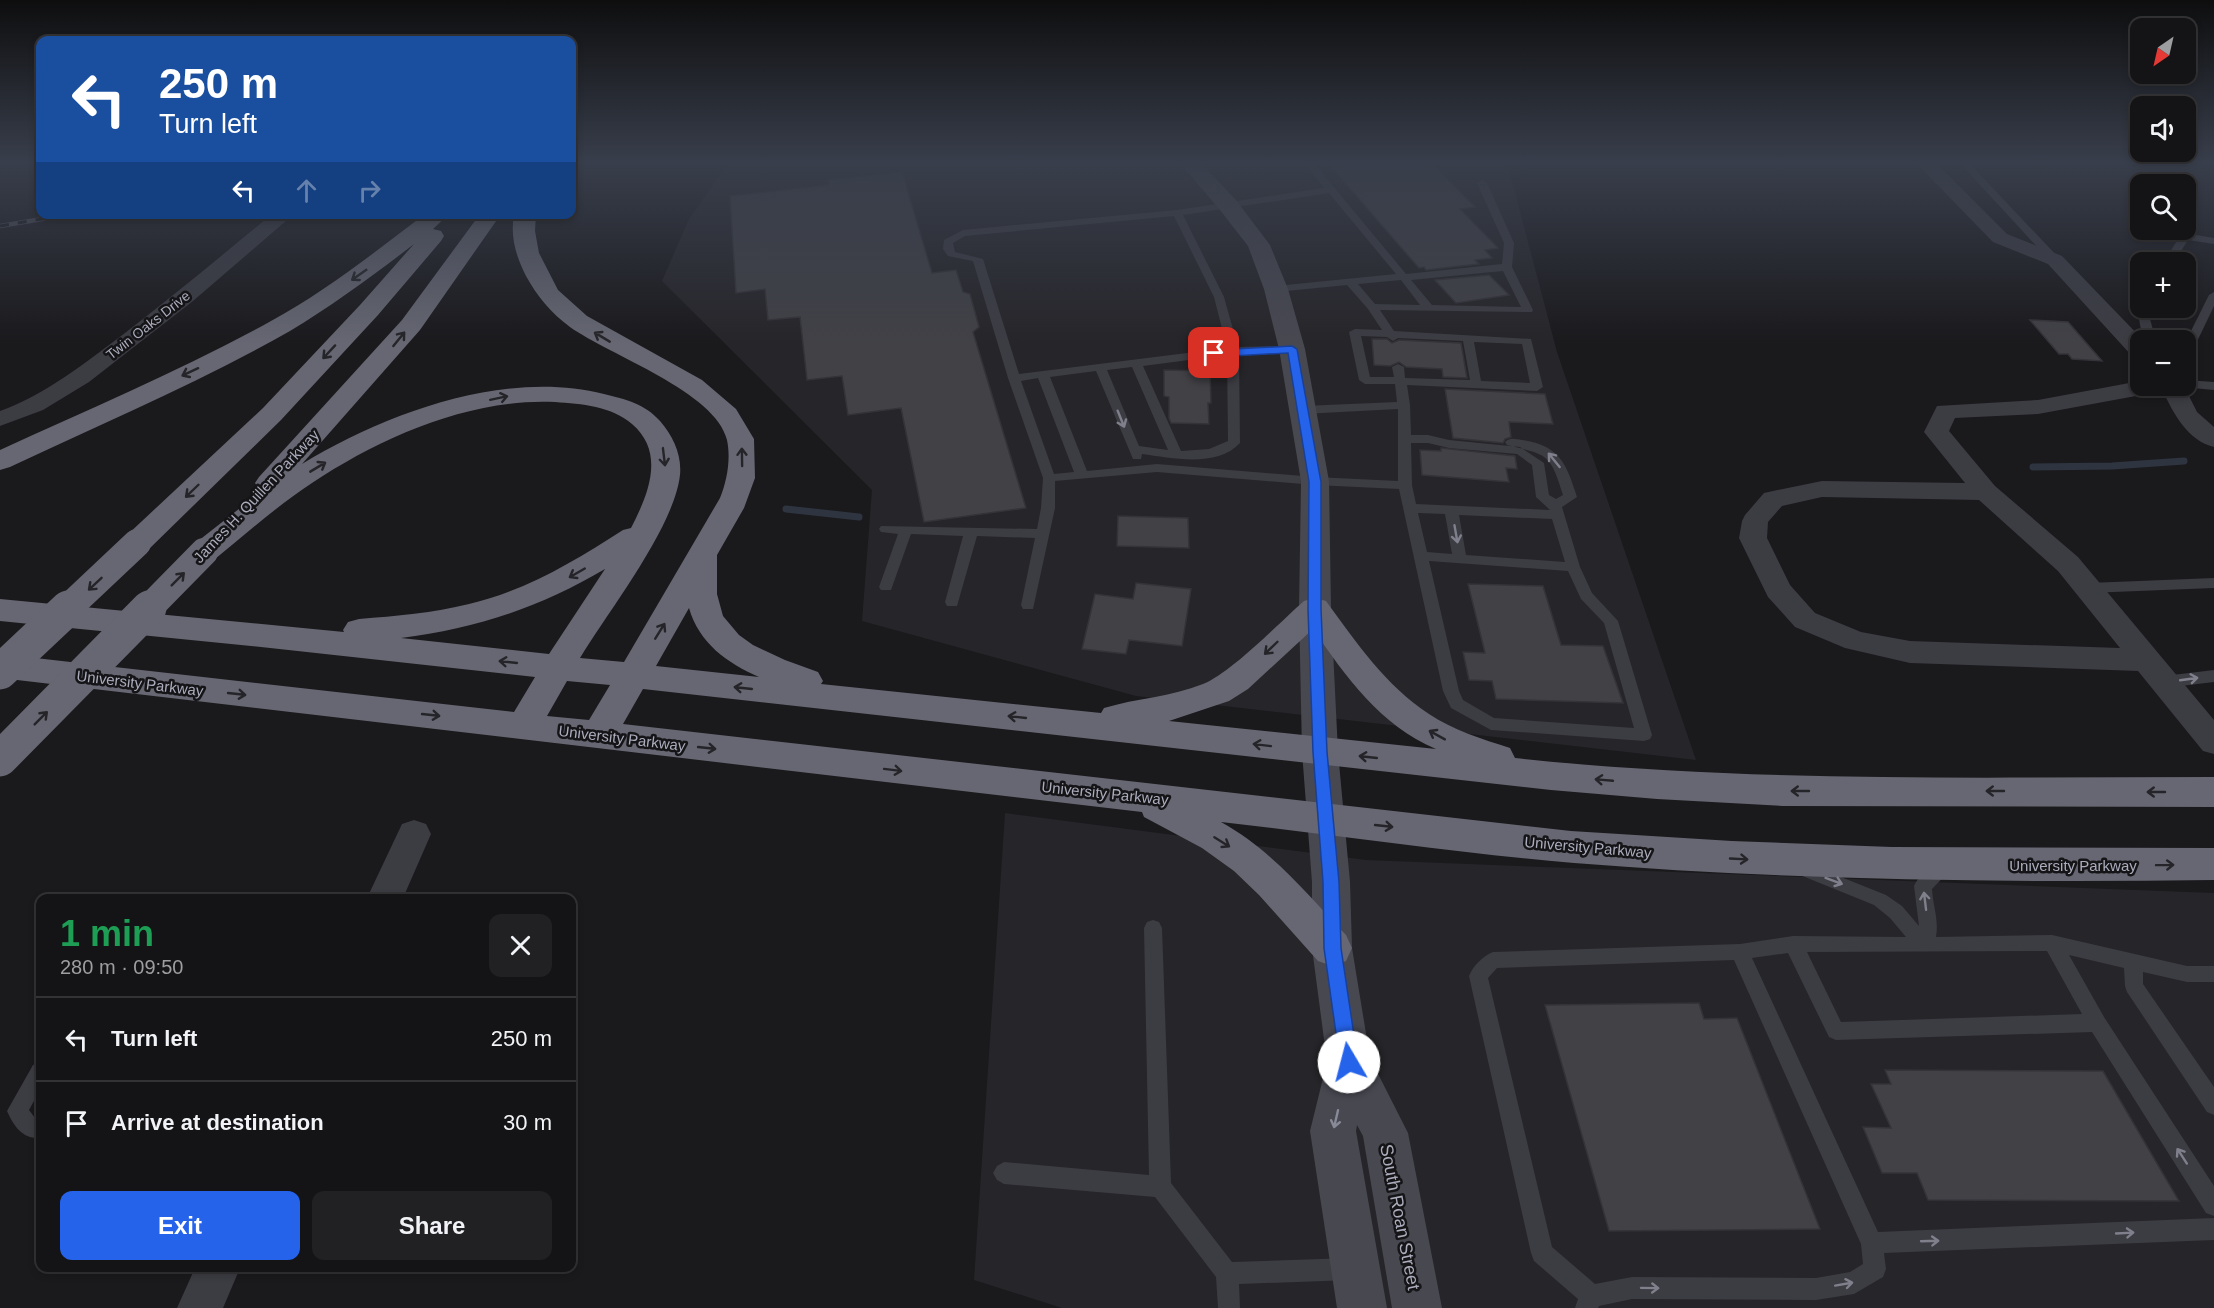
<!DOCTYPE html>
<meta charset="utf-8">
<style>
:root{--surface:#141315;--page:#212022;--text:#f1f3f6;--muted:#9d9ea0;--line:#333234;--accent:#2563eb}
body{margin:0;font-family:Arial,sans-serif;background:var(--page);color:var(--text);height:100vh;display:flex;flex-direction:column;font-size:22px;white-space:nowrap}
*{box-sizing:border-box;margin:0}
p{font-size:20px;color:var(--muted)}
.icon{flex:none;width:33px;height:33px;fill:none;stroke:currentColor;stroke-width:2;stroke-linecap:round;stroke-linejoin:round}
.map{position:relative;flex:1;overflow:hidden}
.panel{position:absolute;left:36px;top:894px;width:540px;height:378px;display:flex;flex-direction:column;background:var(--surface);border-radius:12px;box-shadow:0 3px 9px #0003,0 0 0 2px var(--line)}
.panel>*{flex:none}
.top-card{position:absolute;left:36px;top:36px;width:540px;height:183px;border-radius:12px;box-shadow:0 3px 9px #0003,0 0 0 2px var(--line);background:#1a4fa0;color:#fff;overflow:hidden}
.needle{width:39px;rotate:214deg}
.fabs{position:absolute;left:2130px;top:18px;display:grid;gap:12px}
.fabs a{display:grid;place-items:center;width:66px;height:66px;border-radius:12px;background:var(--surface);box-shadow:0 3px 9px #0003,0 0 0 2px var(--line);font-size:30px}
.pin{position:absolute;display:grid;place-items:center;width:51px;height:51px;color:#fff;margin:-26px;border-radius:12px;box-shadow:0 3px 9px #0006}
.me{position:absolute;width:66px;margin:-33px;rotate:352deg;stroke-linejoin:round;filter:drop-shadow(0 0 4px #0008)}
.turn{display:flex;align-items:center;gap:21px;height:126px;padding:0 24px;font-size:27px}
.turn .icon{width:78px;height:78px;stroke-width:2.5}
.turn b{display:block;font-size:42px;line-height:51px}
.lanes{display:flex;align-items:center;height:57px;padding:0 24px;background:#0003;justify-content:center;gap:30px;direction:ltr}
.lanes .off{opacity:.35}
.round{display:grid;place-items:center;flex:none;width:63px;height:63px;border-radius:12px;background:var(--page)}
.summary{display:flex;align-items:center;justify-content:space-between;height:102px;padding:0 24px}
h1{font-size:36px;font-weight:800;line-height:45px;color:#1e9e55}
.primary-button{display:flex;gap:12px;margin-top:auto;padding:12px 24px}
.primary-button a{flex:1;height:69px;border-radius:12px;background:var(--accent);color:#fff;font-size:24px;font-weight:800;line-height:69px;text-align:center}
.primary-button a+a{background:var(--page);color:var(--text)}
ul{padding:0;list-style:none}
li{display:flex;align-items:center;gap:18px;height:84px;padding:0 24px;border-top:2px solid var(--line)}
li div{flex:1}
li b{display:block;font-size:22px}
li em{font-style:normal}
.map>svg:first-child{display:block}
</style>
<div class="map">
<svg width="2214" height="1308" viewBox="0 0 2214 1308">
<rect width="100%" height="100%" fill="#1a191c"/>
<g fill="#262529">
<path d="M729,162H1507L1557,352L1696,760L1136,696L862,621L872,490L662,281L689,219Z"/>
<path d="M1005,813L1366,860L2214,893V1308H1062L974,1280Z"/>
</g>
<g fill="none" stroke-linecap="round" stroke-linejoin="round">
<g stroke="#2e3541" stroke-width="7">
<path d="M2033,467L2112,466L2184,461"/>
<path d="M786,509L859,517"/>
</g>
</g>
<g fill="#414146" stroke="#343338" stroke-width="1.5">
<path d="M1327,162H1430L1475,207L1460,209L1498,248L1485,250L1492,258L1475,260L1479,264L1426,270L1424,267L1419,268Z"/>
<path d="M902,172L932,273L956,270L963,292L970,294L979,327L973,332L1026,508L924,522L901,408L848,415L842,376L807,380L800,317L768,320L765,289L736,293L730,196L829,185L828,180Z"/>
<path d="M1489,275L1509,295L1456,303L1435,280Z"/>
<path d="M2030,320L2068,322L2102,361L2072,359L2068,354H2059Z"/>
<path d="M1372,339H1387L1392,343L1399,340L1461,343L1467,378L1443,377L1442,369L1406,367L1399,362L1390,366L1374,365Z"/>
<path d="M1164,370L1210,371L1211,403H1208L1209,424L1171,423L1169,418V397L1164,396Z"/>
<path d="M1445,389L1545,394L1553,424L1509,422L1511,437L1505,439L1503,443L1453,438Z"/>
<path d="M1441,448L1515,456L1517,469L1506,468L1509,482L1422,475L1420,450L1441,451Z"/>
<path d="M1118,516L1188,518L1189,548L1117,546Z"/>
<path d="M1136,583L1191,589L1182,646L1129,640L1126,654L1082,649L1095,594L1133,599Z"/>
<path d="M1468,584L1543,586L1561,645L1603,646L1623,703L1496,699L1492,681L1469,680L1463,652L1485,653Z"/>
<path d="M1699,1003L1704,1019L1737,1018L1820,1229L1609,1231L1545,1005Z"/>
<path d="M1885,1070L2103,1071L2179,1201L1928,1200L1917,1173H1882L1863,1127L1891,1128L1871,1084H1891Z"/>
</g>
<g fill="none" stroke-linecap="round" stroke-linejoin="round">
<g fill="#3c3c43" fill-rule="evenodd">
<path d="M1304,162H1313L1406,274L1502,264L1504,243L1477,183L1482,180L1487,183L1514,243L1512,267L1533,310L1532,312L1380,310L1394,331L1531,339L1543,387L1537,391L1407,385L1410,405L1411,435H1428L1449,440L1520,447L1544,463L1549,495L1556,499L1563,495C1550,453 1548,455 1507,445L1505,442C1510,437 1515,439 1522,440C1560,446 1566,463 1577,497L1562,507L1580,567L1592,593L1618,621L1652,735L1650,739L1644,741L1491,730L1451,708L1443,691L1399,489L1315,485L1157,472L1055,481V508L1033,609H1023L1021,605L1035,538L977,536L957,606H947L945,602L963,536L911,534L891,590H881L879,587L898,534L881,532L879,529L881,526L1037,529L1041,508L1043,478L1008,378L973,261L948,256L943,249L944,240L963,230L1177,210L1324,188ZM1329,193L1396,274L1276,286L1271,289L1276,292L1347,285L1368,309L1382,330L1355,329L1349,332L1359,380L1365,384H1395L1397,402L1303,406L1297,410L1303,414L1398,409V481L1315,477L1157,464L1087,471L1050,377L1096,371L1133,459H1141L1142,454C1172,458 1217,468 1240,443L1239,354L1292,352L1298,349L1292,346L1238,347L1224,297L1183,215ZM1174,216L1214,297L1227,348L1019,374L983,259L955,252L953,243L965,236ZM1503,271L1521,307L1432,305L1411,280ZM1401,280L1420,305L1375,304L1358,284ZM1361,336L1387,337L1393,341L1398,338L1463,341L1470,380L1405,378L1404,367L1398,364L1392,367L1394,377H1370ZM1474,342L1522,344L1530,383L1481,381ZM1227,355L1228,441L1209,449L1181,451L1143,366ZM1132,367L1168,450L1139,446L1107,370ZM1038,378L1074,472L1054,474L1021,381ZM1411,443H1428L1449,448L1517,454L1532,465L1536,497L1550,510L1416,504L1412,485ZM1418,513L1445,514L1452,554L1427,552ZM1459,515L1552,519L1565,562L1466,555ZM1429,561L1568,571L1581,599L1604,623L1634,728L1494,718L1463,700L1459,691Z"/>
<path d="M1959,162H1968L2059,258V262H2051Z"/>
<path d="M2185,233L2214,238V244L2188,240L2174,262H2164L2181,234Z"/>
<path d="M2214,292V306L2192,352L2186,355V341L2209,295Z"/>
<path d="M2140,305V308H2147L2153,330L2145,340H2140V348L2136,349L2130,346L2141,330L2137,308Z"/>
<path d="M2186,380L2214,382V390L2182,387L2186,386Z"/>
<path d="M2214,578V588L2088,593L2081,588L2088,583Z"/>
<path d="M2214,670V682L2164,688L2159,686L2156,682L2159,678L2164,676Z"/>
<path d="M1945,859L1951,861L1954,866L1932,889C1933,906 1939,920 1936,937L2052,935L2187,966H2214V982H2187L2143,972V984L2214,1087V1115L2207,1112L2127,992L2125,986L2124,968L2069,955L2104,1017L2214,1186V1216L2206,1213L2092,1032L1836,1040L1829,1037L1788,953L1752,958L1878,1232L2214,1218V1240L1884,1253L1886,1269L1883,1277L1854,1294L1816,1300L1632,1299L1599,1306L1598,1308H1575L1578,1299L1534,1261L1531,1253L1469,976C1473,966 1483,956 1493,952L1740,944L1793,936L1906,937L1890,918L1874,905L1800,875L1797,870L1800,865L1806,863L1886,895L1902,906L1919,926L1914,886C1919,875 1934,863 1945,859ZM2047,951L2082,1014L1841,1022L1807,952ZM1734,960L1861,1244L1863,1264L1850,1272L1816,1278L1632,1277L1595,1284L1552,1247L1488,978L1497,968Z"/>
<path d="M1153,920L1159,922L1162,928L1171,1183L1232,1262L1350,1258L1358,1261L1361,1269L1358,1277L1350,1280L1239,1284L1240,1308H1218L1216,1277L1155,1197L1004,1184L997,1180L993,1173L997,1166L1004,1162L1149,1175L1144,928L1147,922Z"/>
<path d="M40,1062V1090L29,1110L35,1118H40V1138C23,1139 14,1127 7,1111L33,1065Z"/>
</g>
<g fill="#3c3c43" fill-rule="evenodd">
<path d="M1915,162H1935L2007,234L2062,256L2143,340H2140V358L2132,356L2048,264L1993,242Z"/>
<path d="M272,214H294L193,301L89,382L43,410L0,426V411C47,394 86,362 125,333C175,294 224,254 272,214Z"/>
<path d="M2140,381V386H2184L2197,412L2214,427V447C2188,441 2173,413 2163,391L2038,414L1955,418L1949,431L1995,486L2078,557L2214,720V754L2203,751L2138,671L1910,663L1845,648L1795,627L1768,597L1739,538L1742,521L1745,515L1764,493L1773,491L1822,481L1965,483L1924,432L1937,406L2038,400ZM1822,497L1979,500L2058,571L2120,648L1910,641L1861,632L1815,613L1790,585L1767,538L1768,522L1782,506Z"/>
<path d="M414,820L426,824L431,834L403,898H367L402,824Z"/>
<path d="M195,1268H240L223,1308H177Z"/>
</g>
<path fill="#484851" fill-rule="evenodd" d="M1179,162H1200L1236,200L1270,245L1288,289L1305,349L1329,481L1331,609L1338,752L1350,882L1352,948L1370,1058L1408,1133L1442,1308H1392L1363,1136L1357,1125L1356,1131L1387,1308H1337L1310,1131L1327,1062L1312,948V882L1302,752L1299,609L1301,481L1279,349L1264,289L1248,246L1220,210Z"/>
<g fill="#666772" fill-rule="evenodd">
<path d="M425,214H449L433,229L441,231L444,236L441,241L378,315L281,420L148,550L137,553L126,550L122,543L126,536L263,408L360,305L414,244C374,275 333,305 290,331C200,382 103,423 10,467L0,470V450C91,408 184,369 271,321C326,291 375,252 425,214Z"/>
<path d="M480,214H501L420,330L302,464C386,413 505,369 604,394C625,399 645,404 660,421C673,436 682,455 680,475C674,528 609,610 580,658L624,662L720,498C727,481 731,459 727,440C716,392 609,355 570,327C551,313 537,296 526,276C516,256 510,237 514,214H536L535,231L539,253L558,290L587,316L702,380L736,409L754,439L755,478L744,508L717,555V594L723,616L739,635L753,645L785,660L818,672L823,681L821,684L1101,713L1104,708C1137,698 1171,697 1203,684C1232,672 1279,623 1304,601L1315,598L1326,601C1356,642 1386,686 1429,714C1453,730 1482,739 1510,748L1515,758C1747,783 1981,777 2214,777V807L1783,806L1657,799L1551,790L643,689L623,724L1571,831L1732,841L1892,847L2214,848V880C2001,883 1787,880 1574,863C1456,853 1339,835 1221,822C1272,850 1307,894 1346,935L1352,948L1346,961L1332,966L1318,961L1259,895L1234,871L1202,848L1144,817L1142,812L0,678V654L514,712L535,677L261,647L0,621V599L344,632L343,630L348,622L359,619C396,616 433,613 469,604C525,591 575,561 623,530L631,528C648,495 666,453 632,424C611,406 582,404 555,402C470,398 381,437 312,483C277,506 247,533 215,559L204,562L193,559L189,552L193,545L263,490L259,489L255,483L259,477L402,320ZM605,569L549,654L401,638C475,629 541,607 605,569ZM689,608C699,643 727,663 759,677L656,666ZM1313,629C1346,677 1380,725 1436,749L1169,721L1229,701L1248,689ZM567,681L610,685L589,720L547,716Z"/>
</g>
<defs>
<path id="rail" d="M0,226L72,214"/>
</defs>
<use href="#rail" stroke="#4d4d56" stroke-width="4.5"/>
<use href="#rail" stroke="#151417" stroke-width="3" stroke-dasharray="9" stroke-linecap="butt"/>
<g stroke="#666772" stroke-width="28">
<path d="M67,609L137,543"/>
<path d="M148,609L204,552"/>
</g>
<g stroke="#666772" stroke-width="35">
<path d="M0,672L68,608"/>
<path d="M0,759L149,608"/>
</g>
</g>
<defs><path id="oneway-shaft" d="M-6 0H5M1.5-3L5.5 0L1.5 3" fill="none" stroke-width="1.6" stroke-linecap="round" stroke-linejoin="round" transform="scale(1.5)"/></defs>
<g stroke="#252529">
<use href="#oneway-shaft" transform="translate(359 275) rotate(145)"/>
<use href="#oneway-shaft" transform="translate(602 337) rotate(-149)"/>
<use href="#oneway-shaft" transform="translate(399 339) rotate(-51)"/>
<use href="#oneway-shaft" transform="translate(329 352) rotate(133)"/>
<use href="#oneway-shaft" transform="translate(190 372) rotate(155)"/>
<use href="#oneway-shaft" transform="translate(499 398) rotate(-12)"/>
<use href="#oneway-shaft" transform="translate(664 457) rotate(83)"/>
<use href="#oneway-shaft" transform="translate(742 457) rotate(-91)"/>
<use href="#oneway-shaft" transform="translate(318 467) rotate(-31)"/>
<use href="#oneway-shaft" transform="translate(192 491) rotate(136)"/>
<use href="#oneway-shaft" transform="translate(577 573) rotate(150)"/>
<use href="#oneway-shaft" transform="translate(178 579) rotate(-45)"/>
<use href="#oneway-shaft" transform="translate(95 584) rotate(137)"/>
<use href="#oneway-shaft" transform="translate(660 631) rotate(-58)"/>
<use href="#oneway-shaft" transform="translate(1271 648) rotate(136)"/>
<use href="#oneway-shaft" transform="translate(508 662) rotate(-174)"/>
<use href="#oneway-shaft" transform="translate(743 688) rotate(-174)"/>
<use href="#oneway-shaft" transform="translate(237 694) rotate(6)"/>
<use href="#oneway-shaft" transform="translate(431 715) rotate(6)"/>
<use href="#oneway-shaft" transform="translate(1017 717) rotate(-174)"/>
<use href="#oneway-shaft" transform="translate(41 718) rotate(-45)"/>
<use href="#oneway-shaft" transform="translate(1437 735) rotate(-151)"/>
<use href="#oneway-shaft" transform="translate(1262 745) rotate(-173)"/>
<use href="#oneway-shaft" transform="translate(707 748) rotate(6)"/>
<use href="#oneway-shaft" transform="translate(1368 757) rotate(-174)"/>
<use href="#oneway-shaft" transform="translate(893 770) rotate(7)"/>
<use href="#oneway-shaft" transform="translate(1604 780) rotate(-175)"/>
<use href="#oneway-shaft" transform="translate(1800 791) rotate(-180)"/>
<use href="#oneway-shaft" transform="translate(1995 791) rotate(-180)"/>
<use href="#oneway-shaft" transform="translate(2156 792) rotate(-180)"/>
<use href="#oneway-shaft" transform="translate(1384 826) rotate(6)"/>
<use href="#oneway-shaft" transform="translate(1222 842) rotate(32)"/>
<use href="#oneway-shaft" transform="translate(1739 859) rotate(3)"/>
<use href="#oneway-shaft" transform="translate(2165 865) rotate(-1)"/>
</g>
<g stroke="#7f808c">
<use href="#oneway-shaft" transform="translate(1121 419) rotate(68)"/>
<use href="#oneway-shaft" transform="translate(1554 460) rotate(-129)"/>
<use href="#oneway-shaft" transform="translate(1456 534) rotate(80)"/>
<use href="#oneway-shaft" transform="translate(2189 679) rotate(-8)"/>
<use href="#oneway-shaft" transform="translate(1834 881) rotate(20)"/>
<use href="#oneway-shaft" transform="translate(1925 901) rotate(-97)"/>
<use href="#oneway-shaft" transform="translate(2182 1156) rotate(-123)"/>
<use href="#oneway-shaft" transform="translate(2125 1233) rotate(-3)"/>
<use href="#oneway-shaft" transform="translate(1930 1241) rotate(-2)"/>
<use href="#oneway-shaft" transform="translate(1844 1284) rotate(-10)"/>
<use href="#oneway-shaft" transform="translate(1650 1288) rotate(1)"/>
</g>
<use stroke="#888a97" href="#oneway-shaft" transform="translate(1336 1119) rotate(103)"/>
<linearGradient id="sky" x2="0" y2="1"><stop stop-color="#0e0e0f"/><stop offset="0.47" stop-color="#383e4b"/><stop offset="1" stop-color="#383e4b" stop-opacity="0"/></linearGradient>
<rect width="2214" height="345" fill="url(#sky)"/>
<path fill="#2563eb" stroke="#184099" stroke-width="1.5" d="M1292,346L1297,349L1321,482V609L1327,752L1339,882L1341,948L1358,1062L1355,1068L1349,1070L1342,1068L1340,1062L1324,948L1323,882L1313,752L1308,609L1309,482L1288,353L1214,357L1208,353L1214,350Z"/>
<g text-anchor="middle" dominant-baseline="central" stroke-width="5" stroke-linejoin="round" paint-order="stroke">
<g font-size="14" fill="#abadbc" stroke="#151417">
<text transform="translate(148 325) rotate(-38)">Twin Oaks Drive</text>
</g>
<g font-size="15" fill="#abadbc" stroke="#151417">
<text transform="translate(256 496) rotate(-47)">James H. Quillen Parkway</text>
<text transform="translate(140 683) rotate(7)">University Parkway</text>
<text transform="translate(622 738) rotate(7)">University Parkway</text>
<text transform="translate(1105 793) rotate(6)">University Parkway</text>
<text transform="translate(1588 847) rotate(5)">University Parkway</text>
<text x="2073" y="865">University Parkway</text>
</g>
<g font-size="18" fill="#abadbc" stroke="#151417">
<text transform="translate(1400 1217) rotate(79)">South Roan Street</text>
</g>
</g>
</svg>
<div class="fabs">
<a><svg class="needle" viewBox="-14 -14 28 28"><path d="M0-13l5 13h-10z" fill="#e53935"/><path d="M0 13l5-13h-10z" fill="#9d9ea0"/></svg></a>
<a><svg class="icon" aria-label="sound" viewBox="0 0 24 24"><path d="M4 9h4l5-4v14l-5-4H4zM17 9q2 3 0 6"/></svg></a>
<a><svg class="icon" aria-label="search" viewBox="0 0 24 24"><circle cx="10" cy="10" r="6"/><path d="M15 15l6 6"/></svg></a>
<a>+</a>
<a>−</a>
</div>
<div class="pin" style="left:1214px;top:353px;background:#d93025"><svg class="icon" aria-label="arrive" viewBox="0 0 24 24"><path d="M6 21V4h12l-3 4 3 4H6"/></svg></div>
<svg class="me" style="left:1349px;top:1062px" viewBox="-20 -20 40 40"><circle r="19" fill="#fff"/><path d="M0-13L10 11 0 6-10 11z" fill="#2563eb"/></svg>
<div class="top-card">
<div class="turn"><svg class="icon" aria-label="left" viewBox="0 0 24 24"><path d="M17 20v-9H6M10 6l-5 5 5 5"/></svg><div><b>250 m</b>Turn left</div></div>
<div class="lanes"><svg class="icon" aria-label="left" viewBox="0 0 24 24"><path d="M17 20v-9H6M10 6l-5 5 5 5"/></svg><svg class="icon off" aria-label="ahead" viewBox="0 0 24 24"><path d="M12 20V5M6 11l6-6 6 6"/></svg><svg class="icon off" aria-label="right" viewBox="0 0 24 24"><path d="M7 20v-9h11M14 6l5 5-5 5"/></svg></div>
</div>
<section class="panel">
<div class="summary"><div><h1>1 min</h1><p>280 m · 09:50</p></div><a class="round"><svg class="icon" aria-label="close" viewBox="0 0 24 24"><path d="M6 6l12 12M18 6L6 18"/></svg></a></div>
<ul>
<li><svg class="icon" aria-label="left" viewBox="0 0 24 24"><path d="M17 20v-9H6M10 6l-5 5 5 5"/></svg><div><b>Turn left</b></div><em>250 m</em></li>
<li><svg class="icon" aria-label="arrive" viewBox="0 0 24 24"><path d="M6 21V4h12l-3 4 3 4H6"/></svg><div><b>Arrive at destination</b></div><em>30 m</em></li>
</ul>
<div class="primary-button"><a>Exit</a><a>Share</a></div>
</section>
</div>
